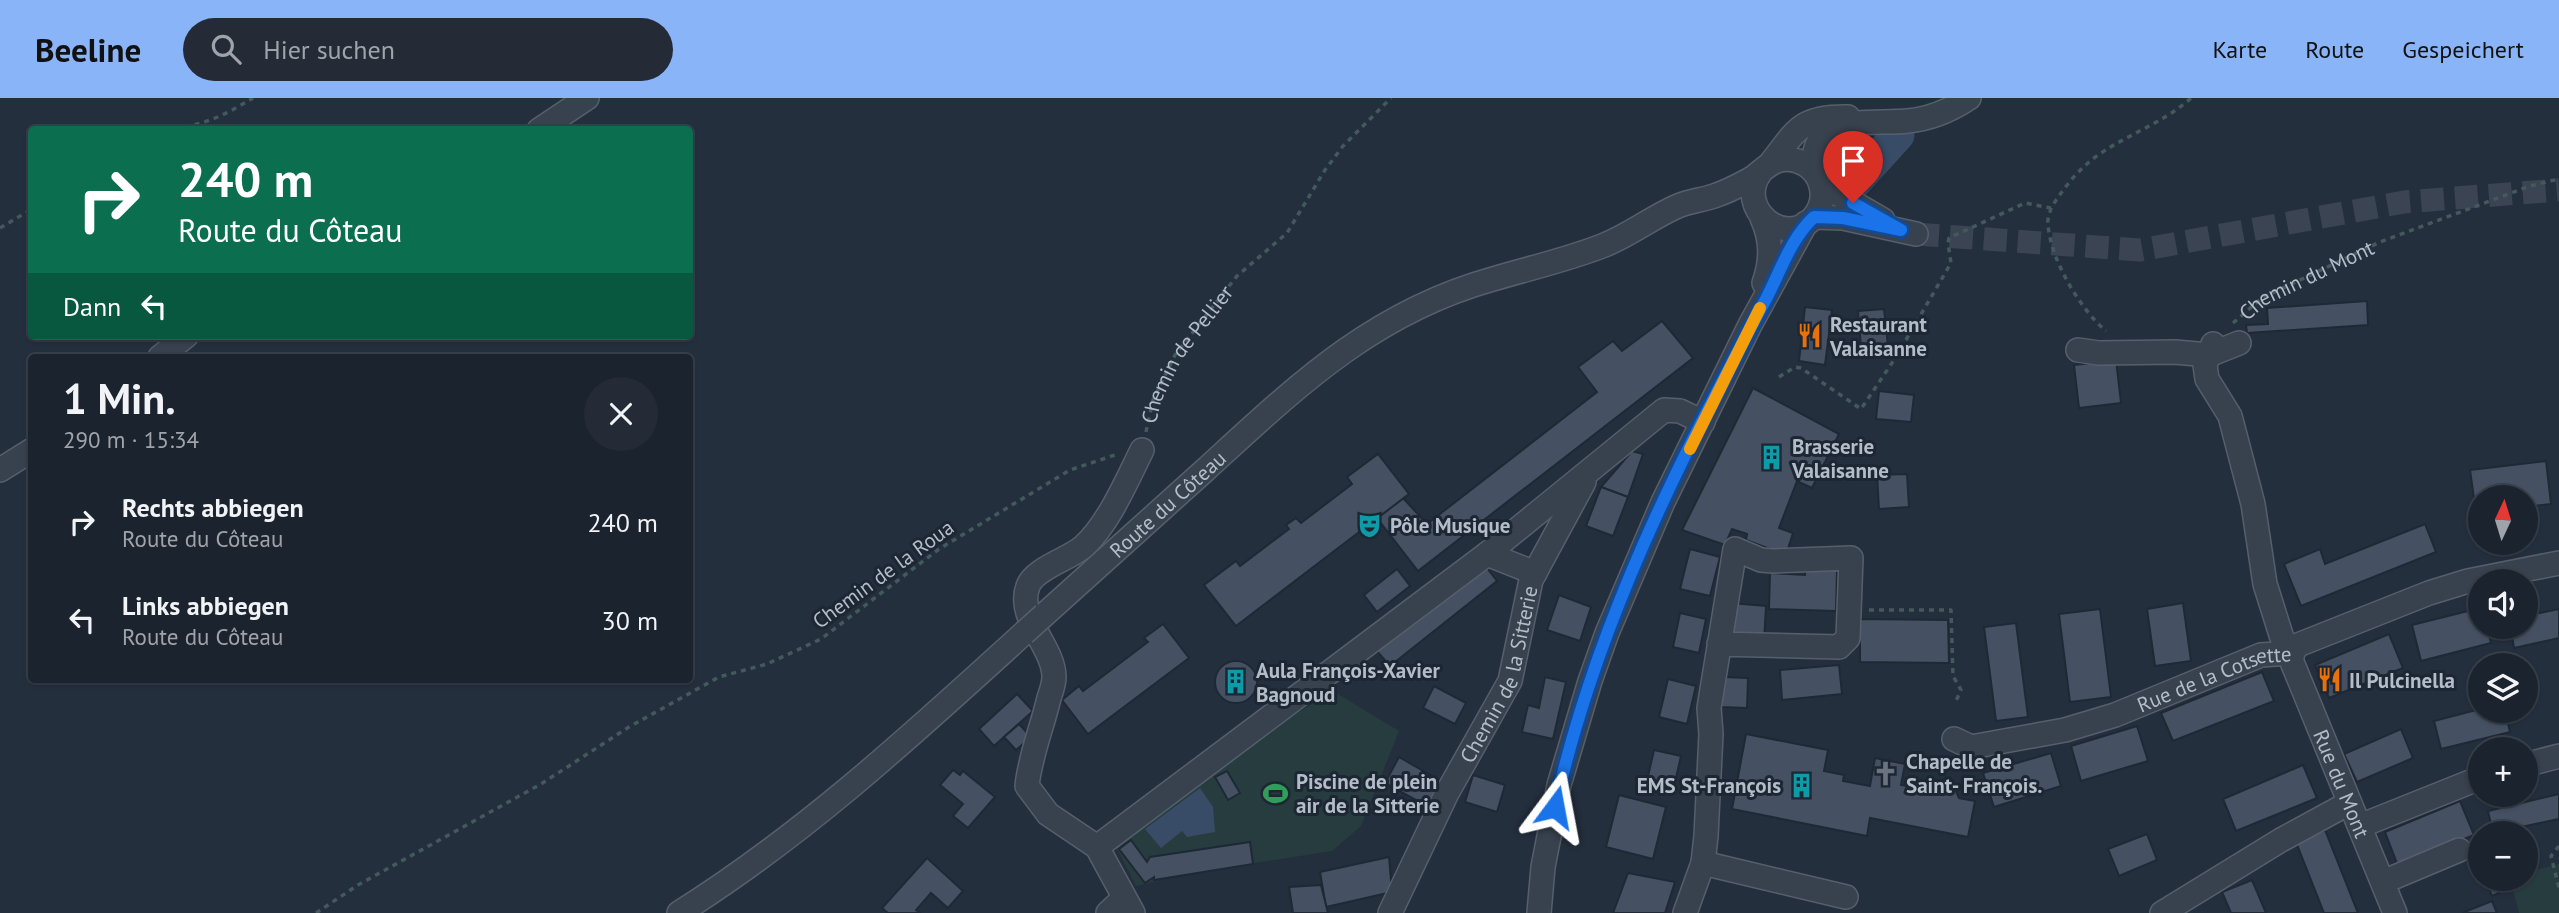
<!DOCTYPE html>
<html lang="de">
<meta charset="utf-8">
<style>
:root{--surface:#1b232e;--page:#242b36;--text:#f1f3f6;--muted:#a0a4aa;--line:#39404a;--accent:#8ab4f8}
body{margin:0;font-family:"PT Sans",sans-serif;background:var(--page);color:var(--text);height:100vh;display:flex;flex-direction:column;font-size:26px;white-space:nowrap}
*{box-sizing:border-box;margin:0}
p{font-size:23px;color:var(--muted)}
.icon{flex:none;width:38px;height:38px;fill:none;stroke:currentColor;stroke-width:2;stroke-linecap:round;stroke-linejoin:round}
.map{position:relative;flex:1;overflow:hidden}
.side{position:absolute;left:28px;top:256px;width:665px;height:329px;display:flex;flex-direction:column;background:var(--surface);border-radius:7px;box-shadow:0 2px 5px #0004,0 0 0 2px var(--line)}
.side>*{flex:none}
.banner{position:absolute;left:28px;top:28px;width:665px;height:214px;border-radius:7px;box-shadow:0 2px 5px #0004,0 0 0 2px var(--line);background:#0b6e4f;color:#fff;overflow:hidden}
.needle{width:46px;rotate:4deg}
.tools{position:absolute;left:2468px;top:387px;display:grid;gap:14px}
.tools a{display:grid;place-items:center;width:70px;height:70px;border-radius:50%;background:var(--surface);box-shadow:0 2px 5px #0004,0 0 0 2px var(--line);font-size:35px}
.pin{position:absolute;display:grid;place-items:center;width:60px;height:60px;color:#fff;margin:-72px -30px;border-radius:50% 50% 50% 0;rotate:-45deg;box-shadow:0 0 7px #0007}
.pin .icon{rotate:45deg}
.me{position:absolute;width:77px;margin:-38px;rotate:13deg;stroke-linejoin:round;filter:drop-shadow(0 0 5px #0008)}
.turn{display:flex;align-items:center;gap:24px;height:147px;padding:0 35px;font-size:32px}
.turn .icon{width:91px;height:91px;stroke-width:2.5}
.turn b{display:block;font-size:49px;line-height:60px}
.then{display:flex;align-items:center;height:66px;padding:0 35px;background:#0003;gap:14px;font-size:26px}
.round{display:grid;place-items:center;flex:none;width:74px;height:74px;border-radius:37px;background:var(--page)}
.overview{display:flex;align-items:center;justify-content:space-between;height:119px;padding:0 35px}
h1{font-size:42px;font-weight:700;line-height:52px}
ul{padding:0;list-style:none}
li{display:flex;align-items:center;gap:21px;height:98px;padding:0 35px}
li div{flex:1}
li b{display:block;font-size:26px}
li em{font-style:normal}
header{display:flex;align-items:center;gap:42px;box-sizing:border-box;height:98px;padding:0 35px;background:var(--accent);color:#111}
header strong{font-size:33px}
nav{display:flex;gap:38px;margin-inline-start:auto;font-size:24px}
.search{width:490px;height:63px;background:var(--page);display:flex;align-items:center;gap:18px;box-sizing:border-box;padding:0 24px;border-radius:38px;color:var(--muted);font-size:26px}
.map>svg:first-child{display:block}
</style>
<header>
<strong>Beeline</strong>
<div class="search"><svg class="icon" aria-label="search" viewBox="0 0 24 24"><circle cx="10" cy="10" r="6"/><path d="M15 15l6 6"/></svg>Hier suchen</div>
<nav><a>Karte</a><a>Route</a><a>Gespeichert</a></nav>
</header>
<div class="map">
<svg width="2559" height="815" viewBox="0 0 2559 815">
<rect width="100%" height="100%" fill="#242f3e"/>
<g fill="#263c3f">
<path d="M1333,593L1399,633L1361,728L1332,753L1184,776L1136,788L1114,745L1221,662Z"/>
<path d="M2559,766V815H2519L2510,781L2525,780V775Z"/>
</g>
<path fill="#394c67" d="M1200,690L1213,709L1215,734L1187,739L1182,733L1161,750L1145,731Z"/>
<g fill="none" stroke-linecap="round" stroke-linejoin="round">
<path stroke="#394c67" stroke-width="33" d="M1848,92L1898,37"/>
</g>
<g fill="#455162" stroke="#1f2835" stroke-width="2">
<path d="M2367,203L2368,227L2247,235L2246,227L2268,226L2267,210Z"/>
<path d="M1805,209L1832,212L1825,267L1799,263Z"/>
<path d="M1884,211L1889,258L1862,260L1858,213Z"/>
<path d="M1662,223L1693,260L1418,473L1377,420L1403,400L1427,426L1597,294L1578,269L1613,243L1622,253Z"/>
<path d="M2116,262L2121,305L2079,310L2074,267Z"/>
<path d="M1753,290L1839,336L1812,390L1797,383L1779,430L1793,435L1786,457L1746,442L1747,436L1732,431L1725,447L1682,432Z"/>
<path d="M1879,293L1914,297L1911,324L1876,321Z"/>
<path d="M1632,353L1643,356L1628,399L1601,389Z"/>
<path d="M1378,356L1409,396L1236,528L1204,487L1236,463L1240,468L1289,431L1286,427L1296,420L1301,425L1352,386L1347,379Z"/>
<path d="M2546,363L2551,406L2525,409V399H2480V415H2476L2470,372Z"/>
<path d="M1907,376L1909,409L1879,411L1877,377Z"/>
<path d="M1601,389L1628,399L1613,438L1586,428Z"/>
<path d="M2425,426L2436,454L2301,508L2284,466L2320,451L2325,466Z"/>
<path d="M1690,451L1720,459L1710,498L1680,491Z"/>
<path d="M1483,465L1497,483L1390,568L1375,551Z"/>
<path d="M1806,470L1837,471L1836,513L1769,511L1770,475L1805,477Z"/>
<path d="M1397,471L1410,488L1377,514L1364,497Z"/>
<path d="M1559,497L1591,509L1580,543L1547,532Z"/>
<path d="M1731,505L1766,508L1764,544L1729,541Z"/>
<path d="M2183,505L2191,563L2155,568L2147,511Z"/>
<path d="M2480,510V528H2487L2491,545L2421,563L2412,527Z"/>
<path d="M2100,511L2111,599L2070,604L2059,516Z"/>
<path d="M2559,511V540L2514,550L2510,528H2525V518Z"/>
<path d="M1680,515L1706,521L1699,555L1673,549Z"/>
<path d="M1860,521L1948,522L1949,565L1860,564Z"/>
<path d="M2016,525L2028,619L1996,623L1984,529Z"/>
<path d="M1163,526L1189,560L1088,636L1062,602L1079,588L1083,593L1148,544L1144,540Z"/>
<path d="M2389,536L2403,570L2329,600L2315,567Z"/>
<circle cx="1236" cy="584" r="21"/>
<path d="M1839,567L1842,596L1782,602L1780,572Z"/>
<path d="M2262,574L2274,603L2173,643L2161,615Z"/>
<path d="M1545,579L1566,584L1553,641L1522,634L1528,607L1539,610Z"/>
<path d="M1722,579L1748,580L1747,610L1721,609Z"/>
<path d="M1668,581L1696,588L1687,626L1659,619Z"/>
<path d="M1434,588L1466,605L1455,626L1423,610Z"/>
<path d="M1017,596L1033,613L994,648L979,631Z"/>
<path d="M2480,611L2505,612L2510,634L2441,651L2434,623Z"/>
<path d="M1019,626L1031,639L1016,652L1004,639Z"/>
<path d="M2137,628L2148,663L2081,683L2071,648Z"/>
<path d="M2401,631L2413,660L2357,684L2344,656Z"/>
<path d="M1746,636L1828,652L1824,673L1844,677L1843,683L1870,688L1875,660L1905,666L1901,687L1935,693L1945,688L1955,691L1959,700L1975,703L1968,739L1870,720L1867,738L1732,711Z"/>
<path d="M1654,652L1681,658L1673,693L1646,687Z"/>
<path d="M2051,655L2061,688L1994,709L1983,675Z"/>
<path d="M1399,659L1446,686L1432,711L1385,685Z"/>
<path d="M2303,667L2317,700L2236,733L2223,701Z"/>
<path d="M953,672L960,677L963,673L995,699L968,730L953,718L963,706L940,687Z"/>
<path d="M1227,673L1240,695L1228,702L1215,679Z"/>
<path d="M1473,677L1505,687L1497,714L1465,704Z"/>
<path d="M2559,696V721L2493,735L2488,713Z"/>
<path d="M1619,697L1666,709L1653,761L1606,749Z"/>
<path d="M2460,703L2474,737L2398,768L2385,734Z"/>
<path d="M2325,732L2358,815H2324L2296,744Z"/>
<path d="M2147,736L2157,762L2119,778L2108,751Z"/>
<path d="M1131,742L1147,764L1150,759L1250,744L1253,766L1154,782V779L1145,785L1119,751Z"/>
<path d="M1389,759L1392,794L1326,809L1320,774Z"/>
<path d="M927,760L963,793L948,810L931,795L916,812L920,815H888L882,810Z"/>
<path d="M1628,775L1675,784L1665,815H1613Z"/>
<path d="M2252,782L2266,815H2231L2222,794Z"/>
<path d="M2496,782L2501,794L2492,798L2487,785Z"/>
<path d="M1321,787L1328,815H1293L1289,789Z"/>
<path d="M2492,803L2497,815H2462Z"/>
</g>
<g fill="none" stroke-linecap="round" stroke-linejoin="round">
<path stroke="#3a4453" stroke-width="23" stroke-dasharray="23 11" stroke-linecap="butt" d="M1916,136L2140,152L2404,104L2559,92"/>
<defs>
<g id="minor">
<path d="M539,32L587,0"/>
<path d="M1770,66C1797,32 1800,18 1848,19"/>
<path d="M1814,73C1809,13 1868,27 1908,23C1929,21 1951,12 1969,0"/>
<path d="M1821,86L1883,122"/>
<path d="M1814,119L1843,120L1916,136"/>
<path d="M1762,120C1772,142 1772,162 1764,185"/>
<path id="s3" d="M2213,246L2205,267L2207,281L2230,318L2253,406L2265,486L2282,540L2292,555V564L2395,815"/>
<path d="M2078,252L2099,255L2175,254L2209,257L2239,245"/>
<path d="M160,259L186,238"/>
<path d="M0,372L32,352"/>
<path d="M1487,456L1535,475"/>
<path id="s4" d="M1044,517C1097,469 1151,421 1204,373C1295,290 1371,215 1493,181C1530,170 1566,162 1602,148C1629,138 1652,119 1678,108C1690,103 1702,102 1714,98C1726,94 1738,88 1749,82C1760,76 1767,65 1780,62C1798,58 1817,70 1821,88C1824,99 1821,110 1814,119C1785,152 1735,110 1760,75"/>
<path d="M2292,555L2298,547L2429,495L2468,483L2559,465"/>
<path id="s5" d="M1954,641L1971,649L2065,632L2115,617L2261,557L2292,555"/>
<path d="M2525,667L2559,658"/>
<path d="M2360,728L2480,680"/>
<path d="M1097,749L1487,456L1664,312L1680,313L1703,324"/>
<path d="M1703,765L1846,799"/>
<path d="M2383,784L2459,752"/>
<path d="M679,815C805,736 914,635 1024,535"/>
<path d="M1108,815L1124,800"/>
<path d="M1133,815L1097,749L1048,716L1027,688C1030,658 1042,630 1049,600C1051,594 1054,586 1054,579C1054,549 1016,520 1028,488C1035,470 1070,461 1084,448C1109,425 1127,382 1142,352"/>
<path id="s6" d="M1390,815L1447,695L1510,583L1531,482L1584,384"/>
<path d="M1539,815L1543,769L1559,687L1590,583L1607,535L1663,404L1750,227L1806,125"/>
<path d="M1685,815L1703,765L1706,738L1711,636L1709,610L1735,451L1761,462L1773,463L1851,460L1848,540L1839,549L1719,546"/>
<path d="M2162,815L2281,742L2349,705"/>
</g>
</defs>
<use href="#minor" stroke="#565f6c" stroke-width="26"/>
<g stroke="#44595c" stroke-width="3.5" stroke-dasharray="5 5" stroke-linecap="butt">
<path d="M145,32C159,28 171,29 185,28C209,26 233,12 253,0"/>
<path d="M2051,110C2050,115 2047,121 2048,126C2050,161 2080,211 2106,233"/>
<path d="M0,130L32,111"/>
<path id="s1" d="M2233,225L2262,200L2380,144L2530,88L2559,81"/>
<path d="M1779,279L1795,269L1801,270L1861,311L1896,259L1951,165L1948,145L1949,140L2025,105L2051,110C2063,91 2076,74 2094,60C2125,37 2162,26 2191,0"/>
<path id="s2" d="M1146,334L1153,302L1175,257L1237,178L1287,135L1325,72L1343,48L1391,0"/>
<path d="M1869,512H1951L1953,578L1961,592L1956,603"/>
<path d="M2559,748L2551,758L2559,790"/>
<path d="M316,815L358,787L541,686L629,629L719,579L767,566L821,541L939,451L1070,372L1118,356"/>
</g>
<use href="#minor" stroke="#38414e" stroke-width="23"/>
<defs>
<path id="minor-bridge" d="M1024,535L1044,517"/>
</defs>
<use href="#minor-bridge" stroke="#565f6c" stroke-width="26" stroke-linecap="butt"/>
<use href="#minor-bridge" stroke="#38414e" stroke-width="23"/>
</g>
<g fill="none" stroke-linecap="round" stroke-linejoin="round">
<defs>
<path id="route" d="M1555,709C1595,529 1679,362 1766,201C1780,174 1791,140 1814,119L1843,120L1901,132L1853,105"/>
</defs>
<use href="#route" stroke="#114b97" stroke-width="18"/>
<use href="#route" stroke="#1a73e8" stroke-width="12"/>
<path stroke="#f59e0b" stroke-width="12" d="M1690,351L1760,210"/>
</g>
<defs>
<symbol id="restaurant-bare" viewBox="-9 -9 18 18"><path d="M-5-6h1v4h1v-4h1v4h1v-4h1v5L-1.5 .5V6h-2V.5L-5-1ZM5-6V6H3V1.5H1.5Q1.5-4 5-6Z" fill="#e8710a" stroke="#1d2633" stroke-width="2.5" paint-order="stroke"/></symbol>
<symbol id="building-bare" viewBox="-9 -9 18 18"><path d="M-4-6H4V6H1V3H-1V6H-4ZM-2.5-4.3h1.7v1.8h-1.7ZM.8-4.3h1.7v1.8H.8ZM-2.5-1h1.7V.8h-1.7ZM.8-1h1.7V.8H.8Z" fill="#0f9aa8" stroke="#1d2633" stroke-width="2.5" paint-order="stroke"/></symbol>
<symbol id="theatre-bare" viewBox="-9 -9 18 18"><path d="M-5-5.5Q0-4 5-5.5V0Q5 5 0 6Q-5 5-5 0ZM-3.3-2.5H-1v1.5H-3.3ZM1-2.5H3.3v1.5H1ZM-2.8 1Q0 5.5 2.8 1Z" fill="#0f9aa8" stroke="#1d2633" stroke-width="2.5" paint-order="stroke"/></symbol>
<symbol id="church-bare" viewBox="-9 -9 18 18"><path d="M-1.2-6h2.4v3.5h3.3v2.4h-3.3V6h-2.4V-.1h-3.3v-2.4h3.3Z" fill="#6b7280" stroke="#1d2633" stroke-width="2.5" paint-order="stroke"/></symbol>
<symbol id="stadium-bare" viewBox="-9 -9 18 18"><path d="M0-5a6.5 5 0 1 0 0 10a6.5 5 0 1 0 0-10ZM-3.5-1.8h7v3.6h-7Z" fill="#2e9e5b" stroke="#1d2633" stroke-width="2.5" paint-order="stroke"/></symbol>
</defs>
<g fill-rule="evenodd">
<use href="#restaurant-bare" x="1792" y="220" width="35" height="35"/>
<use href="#building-bare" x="1754" y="342" width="35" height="35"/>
<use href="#theatre-bare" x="1352" y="410" width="35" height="35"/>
<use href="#restaurant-bare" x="2312" y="564" width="35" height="35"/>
<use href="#building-bare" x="1218" y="566" width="35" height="35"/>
<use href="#church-bare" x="1868" y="658" width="35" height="35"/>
<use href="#building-bare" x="1784" y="670" width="35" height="35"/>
<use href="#stadium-bare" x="1258" y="678" width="35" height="35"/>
</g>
<g text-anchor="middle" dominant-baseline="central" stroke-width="6" stroke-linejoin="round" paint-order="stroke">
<g font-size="21" fill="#b4bcc9" stroke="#1d2633">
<text stroke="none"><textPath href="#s1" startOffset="86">Chemin du Mont</textPath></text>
<text stroke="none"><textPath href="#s2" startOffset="89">Chemin de Pellier</textPath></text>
<text stroke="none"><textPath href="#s4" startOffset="166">Route du Côteau</textPath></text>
<text transform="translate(883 476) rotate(-36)">Chemin de la Roua</text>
<text stroke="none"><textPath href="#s6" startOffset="264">Chemin de la Sitterie</textPath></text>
<text stroke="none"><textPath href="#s5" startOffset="273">Rue de la Cotsette</textPath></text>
<text stroke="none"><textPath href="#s3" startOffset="467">Rue du Mont</textPath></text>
</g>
<g font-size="21" font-weight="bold" fill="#b4bcc9" stroke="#1d2633" text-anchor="start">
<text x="1830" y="226">Restaurant<tspan x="1830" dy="24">Valaisanne</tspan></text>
<text x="1792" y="348">Brasserie<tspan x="1792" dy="24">Valaisanne</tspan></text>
<text x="1390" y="427">Pôle Musique</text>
<text x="1256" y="572">Aula François-Xavier<tspan x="1256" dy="24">Bagnoud</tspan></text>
<text x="2349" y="582">Il Pulcinella</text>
<text x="1906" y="663">Chapelle de<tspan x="1906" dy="24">Saint- François.</tspan></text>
<text x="1296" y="683">Piscine de plein<tspan x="1296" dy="24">air de la Sitterie</tspan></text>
<text x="1781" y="687" text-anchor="end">EMS St-François</text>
</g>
</g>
</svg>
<div class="tools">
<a><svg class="needle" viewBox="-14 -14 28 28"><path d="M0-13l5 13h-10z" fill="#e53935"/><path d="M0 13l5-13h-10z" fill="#a0a4aa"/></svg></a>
<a><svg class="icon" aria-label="sound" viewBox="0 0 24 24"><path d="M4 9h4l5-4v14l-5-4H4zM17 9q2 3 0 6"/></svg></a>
<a><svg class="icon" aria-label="layers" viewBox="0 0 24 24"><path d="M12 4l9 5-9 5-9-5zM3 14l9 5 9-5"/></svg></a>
<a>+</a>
<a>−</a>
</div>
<div class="pin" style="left:1853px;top:105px;background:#d93025"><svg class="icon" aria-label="arrive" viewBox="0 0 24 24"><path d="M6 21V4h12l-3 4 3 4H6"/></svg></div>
<svg class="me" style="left:1555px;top:709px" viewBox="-20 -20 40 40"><path d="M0-17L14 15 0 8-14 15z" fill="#1a73e8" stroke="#fff" stroke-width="4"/></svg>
<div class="banner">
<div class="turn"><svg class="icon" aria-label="right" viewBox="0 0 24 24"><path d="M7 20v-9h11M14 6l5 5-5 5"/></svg><div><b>240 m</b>Route du Côteau</div></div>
<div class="then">Dann<svg class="icon" aria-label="left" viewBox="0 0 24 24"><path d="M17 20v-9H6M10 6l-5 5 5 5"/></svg></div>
</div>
<section class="side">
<div class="overview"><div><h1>1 Min.</h1><p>290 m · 15:34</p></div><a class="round"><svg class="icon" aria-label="close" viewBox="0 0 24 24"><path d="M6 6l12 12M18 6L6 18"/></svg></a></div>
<ul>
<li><svg class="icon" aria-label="right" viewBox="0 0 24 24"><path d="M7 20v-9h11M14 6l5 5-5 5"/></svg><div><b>Rechts abbiegen</b><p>Route du Côteau</p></div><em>240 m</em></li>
<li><svg class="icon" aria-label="left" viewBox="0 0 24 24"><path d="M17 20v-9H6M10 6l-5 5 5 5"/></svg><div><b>Links abbiegen</b><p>Route du Côteau</p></div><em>30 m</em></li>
</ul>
</section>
</div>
